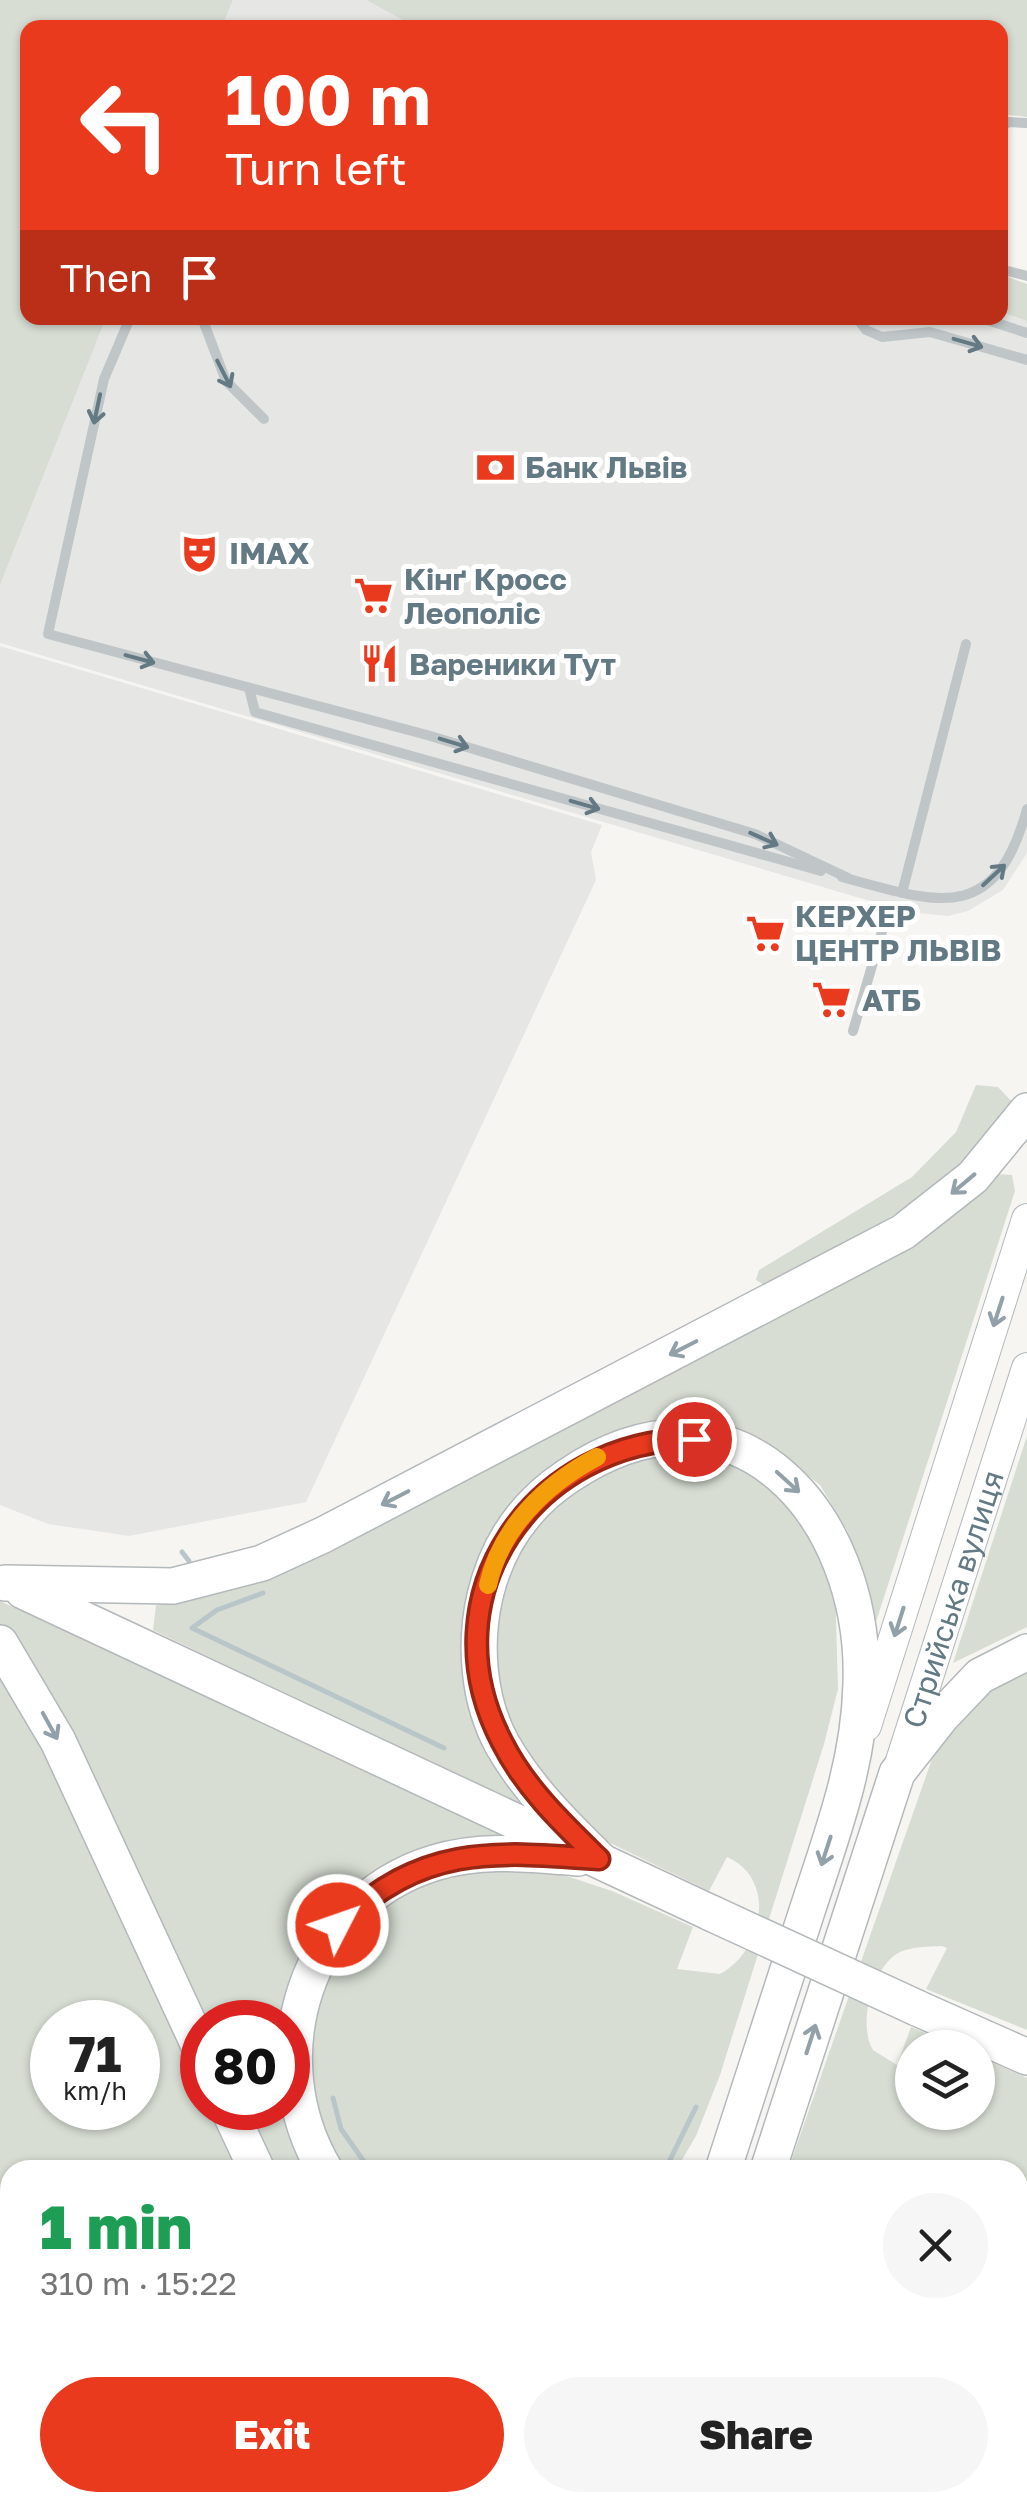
<!DOCTYPE html>
<meta charset="utf-8">
<style>
:root{--surface:#fff;--page:#f6f6f6;--text:#222;--muted:#767676;--accent:#ea3a1e}
body{margin:0;font-family:"Golos Text",sans-serif;background:var(--page);color:var(--text);height:100vh;display:flex;flex-direction:column;font-size:38px;white-space:nowrap}
*{box-sizing:border-box;margin:0}
p{font-size:32px;color:var(--muted)}
.icon{flex:none;width:55px;height:55px;fill:none;stroke:currentColor;stroke-width:2;stroke-linecap:round;stroke-linejoin:round}
.map{position:relative;flex:1;overflow:hidden}
.panel{position:absolute;left:0px;top:2160px;width:1028px;height:352px;display:flex;flex-direction:column;background:var(--surface);border-radius:30px 30px 0 0;box-shadow:0 2px 8px #0004}
.panel>*{flex:none}
.banner{position:absolute;left:20px;top:20px;width:988px;height:305px;border-radius:20px;box-shadow:0 2px 8px #0004;background:#ea3a1e;color:#fff;overflow:hidden}
.buttons{position:absolute;left:895px;top:2030px;display:grid;gap:20px}
.buttons a{display:grid;place-items:center;width:100px;height:100px;border-radius:50%;background:var(--surface);box-shadow:0 2px 8px #0004;font-size:50px}
.speed{position:absolute;left:30px;top:2000px;display:flex;gap:20px;font-size:50px;font-weight:700;text-align:center}
.speed>*{display:grid;place-content:center;width:130px;height:130px;border-radius:50%;background:var(--surface);box-shadow:0 2px 8px #0004;line-height:1}
.speed small{font-size:25px;font-weight:400}
.speed .limit{border:15px solid #d22;background:#fff;color:#111}
.pin{position:absolute;display:grid;place-items:center;width:85px;height:85px;color:#fff;margin:-42px;border:5px solid #fff;border-radius:50%;box-shadow:0 2px 10px #0007}
.me{position:absolute;width:110px;margin:-55px;rotate:49deg;stroke-linejoin:round;filter:drop-shadow(0 0 8px #0008)}
.turn{display:flex;align-items:center;gap:35px;height:210px;padding:0 40px;font-size:45px}
.turn .icon{width:130px;height:130px;stroke-width:2.5}
.turn b{display:block;font-size:70px;line-height:85px}
.then{display:flex;align-items:center;height:95px;padding:0 40px;background:#0003;gap:20px;font-size:38px}
.round{display:grid;place-items:center;flex:none;width:105px;height:105px;border-radius:52px;background:var(--page)}
.summary{display:flex;align-items:center;justify-content:space-between;height:170px;padding:0 40px}
h1{font-size:60px;font-weight:800;line-height:75px;color:#1e9e55}
.action{display:flex;gap:20px;margin-top:auto;padding:20px 40px}
.action a{flex:1;height:115px;border-radius:60px;background:var(--accent);color:#fff;font-size:40px;font-weight:800;line-height:115px;text-align:center}
.action a+a{background:var(--page);color:var(--text)}
.map>svg:first-child{display:block}
</style>
<div class="map">
<svg width="1027" height="2512" viewBox="0 0 1027 2512">
<rect width="100%" height="100%" fill="#f6f5f2"/>
<g fill="#e6e7e5">
<path d="M233,0H366L418,27L222,28Z"/>
<path d="M1000,312L1027,321V853L1003,890L968,911L948,916L907,912L0,643V585L106,318H1000Z"/>
<path d="M0,646L602,825L591,852L596,880L306,1502L129,1536L48,1524L0,1505Z"/>
</g>
<g fill="#d7ddd3" fill-rule="evenodd">
<path d="M0,0H233L222,27L28,28V318H106L0,585Z"/>
<path d="M366,0H1027V117L1009,115L1000,120V28H418Z"/>
<path d="M1000,274L1027,284V321L1000,312Z"/>
<path d="M976,1085L998,1087L1016,1106L961,1172L774,1291L756,1280L759,1270L912,1177L956,1132Z"/>
<path d="M998,1174L1012,1175L1015,1191L875,1625L847,1530L820,1485L777,1451L734,1430L626,1429L576,1451L534,1484L464,1625L463,1676L473,1716L523,1807L153,1630L156,1605L237,1586Z"/>
<path d="M1027,1436V1627L953,1663Z"/>
<path d="M673,1453L742,1466L802,1514L835,1587L838,1689L824,1744L720,2075L696,2136L676,2170H344L331,2150L308,2079V2017L362,1914L462,1866L542,1868L612,1891L693,1927L677,1969L720,1974C764,1950 777,1879 727,1857L709,1891L608,1842L569,1812L513,1740L490,1668L496,1597L534,1521L601,1470Z"/>
<path d="M0,1601L528,1845L400,1863L288,2022H202L0,1628Z"/>
<path d="M0,1661L27,1704L202,2089V2108H211L239,2170H10V2326L0,2323ZM52,2022H138V2108H52Z"/>
<path d="M1027,1667V2030L926,1989L947,1948L942,1946C927,1947 908,1946 895,1955C871,1973 858,2025 873,2050L897,2065L911,2027L958,2047L912,2048V2112H978V2056L1027,2078V2484L1018,2486V2170H788L932,1759L977,1697Z"/>
<path d="M236,2108H288L318,2170H264Z"/>
<path d="M671,2502H908L949,2512H668Z"/>
<path d="M414,2503H590L587,2512H418Z"/>
</g>
<g fill="none" stroke-linecap="round" stroke-linejoin="round">
<g stroke="#b8c6c9" stroke-width="5">
<path d="M182,1552L189,1561"/>
<path d="M263,1593L217,1610L192,1628L444,1748"/>
<path d="M333,2098L341,2129L370,2170"/>
<path d="M665,2170L696,2107"/>
<path d="M0,2326L10,2328"/>
<path d="M481,2502L484,2512"/>
<path d="M700,2512L703,2502"/>
</g>
<defs>
<g id="primary">
<path d="M866,1726L1027,1219"/>
<path id="s1" d="M901,1761L1027,1368"/>
</g>
<g id="highway">
<path d="M5,1583L173,1586L262,1563L323,1535L903,1232L973,1177L1027,1111"/>
<path d="M23,1591L711,1913"/>
<path d="M0,1643L58,1741L202,2052"/>
<path d="M599,1859C563,1824 527,1788 502,1744C478,1700 474,1644 485,1596C497,1545 524,1505 568,1476C735,1363 867,1515 861,1684C859,1765 832,1834 807,1911C779,1997 751,2084 723,2170"/>
<path d="M917,2008L1027,2057"/>
<path d="M228,2108L257,2170"/>
<path d="M325,2170C258,2058 304,1903 434,1863C481,1848 529,1854 578,1858"/>
<path d="M768,2170L897,1773L941,1717L980,1676L1027,1652"/>
<path d="M1018,2495L1027,2492"/>
<path d="M408,2502L411,2512"/>
<path d="M610,2512L613,2502"/>
<path d="M654,2512L657,2502"/>
</g>
</defs>
<use href="#primary" stroke="#b4b9bc" stroke-width="32"/>
<use href="#highway" stroke="#b3b8bb" stroke-width="38"/>
<g stroke="#c0c6c8" stroke-width="10">
<path d="M1000,129L1008,122L1027,123"/>
<path d="M1000,269L1027,276"/>
<path d="M130,318L104,379L48,634L427,735L755,834L848,878"/>
<path d="M202,318L226,381L264,419"/>
<path d="M857,318L866,330L882,337L930,332L1027,360"/>
<path d="M981,318L1027,333"/>
<path d="M249,688L255,712L821,871"/>
<path d="M842,877C937,903 995,926 1027,809"/>
<path d="M902,893L966,644"/>
<path d="M853,1031L883,928"/>
</g>
<use href="#primary" stroke="#fff" stroke-width="30"/>
<use href="#highway" stroke="#fff" stroke-width="35"/>
<defs>
<path id="highway-bridge" d="M711,1913L917,2008"/>
</defs>
<use href="#highway-bridge" stroke="#b3b8bb" stroke-width="38" stroke-linecap="butt"/>
<use href="#highway-bridge" stroke="#fff" stroke-width="35"/>
</g>
<defs><path id="oneway-shaft" d="M-6 0H5M1.5-3L5.5 0L1.5 3" fill="none" stroke-width="1.6" stroke-linecap="round" stroke-linejoin="round" transform="scale(2.5)"/></defs>
<g stroke="#637984">
<use href="#oneway-shaft" transform="translate(968 343) rotate(16)"/>
<use href="#oneway-shaft" transform="translate(224 374) rotate(63)"/>
<use href="#oneway-shaft" transform="translate(97 409) rotate(102)"/>
<use href="#oneway-shaft" transform="translate(140 659) rotate(15)"/>
<use href="#oneway-shaft" transform="translate(454 743) rotate(17)"/>
<use href="#oneway-shaft" transform="translate(585 805) rotate(16)"/>
<use href="#oneway-shaft" transform="translate(764 839) rotate(24)"/>
<use href="#oneway-shaft" transform="translate(994 875) rotate(-43)"/>
</g>
<g stroke="#92a1a9">
<use href="#oneway-shaft" transform="translate(963 1184) rotate(140)"/>
<use href="#oneway-shaft" transform="translate(998 1312) rotate(108)"/>
<use href="#oneway-shaft" transform="translate(683 1348) rotate(153)"/>
<use href="#oneway-shaft" transform="translate(788 1482) rotate(42)"/>
<use href="#oneway-shaft" transform="translate(395 1498) rotate(153)"/>
<use href="#oneway-shaft" transform="translate(899 1622) rotate(108)"/>
<use href="#oneway-shaft" transform="translate(50 1726) rotate(61)"/>
<use href="#oneway-shaft" transform="translate(826 1851) rotate(108)"/>
<use href="#oneway-shaft" transform="translate(811 2039) rotate(-72)"/>
</g>
<g fill="none" stroke-linecap="round" stroke-linejoin="round">
<defs>
<path id="route" d="M338,1925C422,1845 491,1851 599,1859C563,1824 525,1788 502,1742C425,1595 534,1440 694,1439"/>
</defs>
<use href="#route" stroke="#982614" stroke-width="25"/>
<use href="#route" stroke="#ea3a1e" stroke-width="18"/>
<path stroke="#f59e0b" stroke-width="18" d="M488,1585C501,1527 546,1484 597,1457"/>
</g>
<defs>
<symbol id="bank-bare" viewBox="-9 -9 18 18"><path d="M-6-4H6V4H-6ZM0-2.3a2.3 2.3 0 1 0 0 4.6a2.3 2.3 0 1 0 0-4.6Z" fill="#ea3a1e" stroke="#fff" stroke-width="2.5" paint-order="stroke"/></symbol>
<symbol id="theatre-bare" viewBox="-9 -9 18 18"><path d="M-5-5.5Q0-4 5-5.5V0Q5 5 0 6Q-5 5-5 0ZM-3.3-2.5H-1v1.5H-3.3ZM1-2.5H3.3v1.5H1ZM-2.8 1Q0 5.5 2.8 1Z" fill="#ea3a1e" stroke="#fff" stroke-width="2.5" paint-order="stroke"/></symbol>
<symbol id="supermarket-bare" viewBox="-9 -9 18 18"><path d="M-6-5.5h2.5l.6 2H6L4.5 2H-2.5L-4.4-4H-6ZM-1.5 3.2a1.3 1.3 0 1 0 .1 0ZM3 3.2a1.3 1.3 0 1 0 .1 0Z" fill="#ea3a1e" stroke="#fff" stroke-width="2.5" paint-order="stroke"/></symbol>
<symbol id="restaurant-bare" viewBox="-9 -9 18 18"><path d="M-5-6h1v4h1v-4h1v4h1v-4h1v5L-1.5 .5V6h-2V.5L-5-1ZM5-6V6H3V1.5H1.5Q1.5-4 5-6Z" fill="#ea3a1e" stroke="#fff" stroke-width="2.5" paint-order="stroke"/></symbol>
</defs>
<g fill-rule="evenodd">
<use href="#bank-bare" x="468" y="440" width="55" height="55"/>
<use href="#theatre-bare" x="172" y="526" width="55" height="55"/>
<use href="#supermarket-bare" x="346" y="568" width="55" height="55"/>
<use href="#restaurant-bare" x="352" y="636" width="55" height="55"/>
<use href="#supermarket-bare" x="738" y="906" width="55" height="55"/>
<use href="#supermarket-bare" x="804" y="972" width="55" height="55"/>
</g>
<g text-anchor="middle" dominant-baseline="central" stroke-width="10" stroke-linejoin="round" paint-order="stroke">
<g font-size="30" font-weight="bold" fill="#637984" stroke="#fff" text-anchor="start">
<text x="525" y="467">Банк Львів</text>
<text x="229" y="553">IMAX</text>
<text x="404" y="579">Кінґ Кросс<tspan x="404" dy="34">Леополіс</tspan></text>
<text x="409" y="664">Вареники Тут</text>
<text x="795" y="916">КЕРХЕР<tspan x="795" dy="34">ЦЕНТР ЛЬВІВ</tspan></text>
<text x="862" y="1000">АТБ</text>
</g>
<g font-size="30" fill="#637984" stroke="#fff">
<text stroke="none"><textPath href="#s1" startOffset="170">Стрийська вулиця</textPath></text>
</g>
</g>
</svg>
<div class="buttons">
<a><svg class="icon" aria-label="layers" viewBox="0 0 24 24"><path d="M12 4l9 5-9 5-9-5zM3 14l9 5 9-5"/></svg></a>
</div>
<div class="speed"><div>71<small>km/h</small></div><div class="limit">80</div></div>
<div class="pin" style="left:694px;top:1439px;background:#d93025"><svg class="icon" aria-label="arrive" viewBox="0 0 24 24"><path d="M6 21V4h12l-3 4 3 4H6"/></svg></div>
<svg class="me" style="left:338px;top:1925px" viewBox="-20 -20 40 40"><circle r="17" fill="#ea3a1e" stroke="#fff" stroke-width="3"/><path d="M0-11L8 9 0 5-8 9z" fill="#fff"/></svg>
<div class="banner">
<div class="turn"><svg class="icon" aria-label="left" viewBox="0 0 24 24"><path d="M17 20v-9H6M10 6l-5 5 5 5"/></svg><div><b>100 m</b>Turn left</div></div>
<div class="then">Then<svg class="icon" aria-label="arrive" viewBox="0 0 24 24"><path d="M6 21V4h12l-3 4 3 4H6"/></svg></div>
</div>
<section class="panel">
<div class="summary"><div><h1>1 min</h1><p>310 m · 15:22</p></div><a class="round"><svg class="icon" aria-label="close" viewBox="0 0 24 24"><path d="M6 6l12 12M18 6L6 18"/></svg></a></div>
<div class="action"><a>Exit</a><a>Share</a></div>
</section>
</div>
